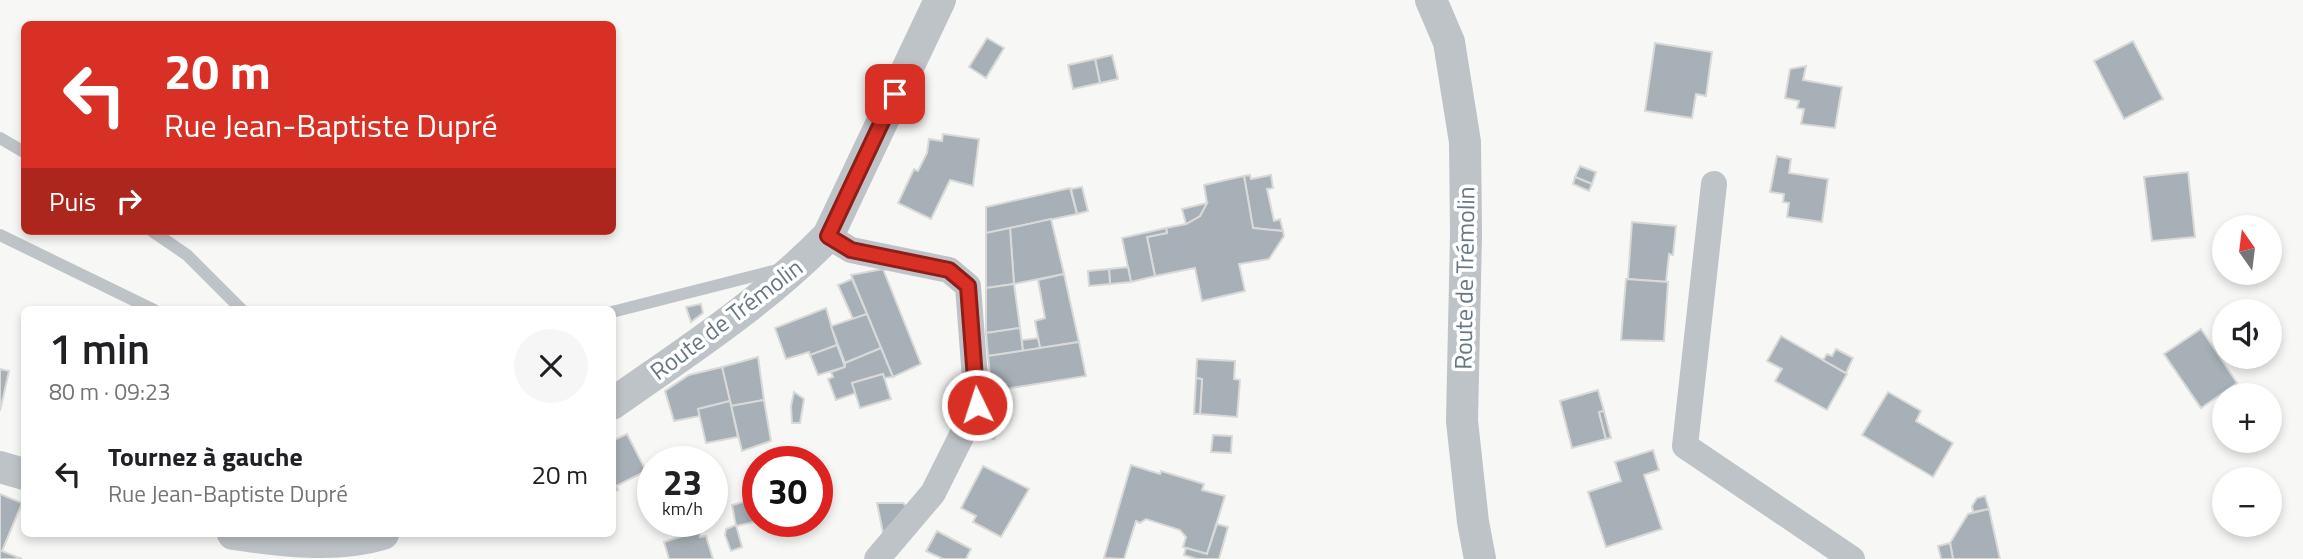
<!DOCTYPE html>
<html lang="fr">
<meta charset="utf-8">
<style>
:root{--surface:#fff;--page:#f6f6f6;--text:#202124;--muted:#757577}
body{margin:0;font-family:"Titillium Web",sans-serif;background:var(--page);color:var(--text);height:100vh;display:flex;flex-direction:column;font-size:26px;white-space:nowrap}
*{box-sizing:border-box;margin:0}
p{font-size:23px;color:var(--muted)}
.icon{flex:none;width:38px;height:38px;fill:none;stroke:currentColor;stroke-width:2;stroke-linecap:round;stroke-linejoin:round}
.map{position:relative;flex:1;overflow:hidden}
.sheet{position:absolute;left:21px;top:306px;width:595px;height:231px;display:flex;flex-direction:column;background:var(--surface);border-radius:10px;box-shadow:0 4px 10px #0003}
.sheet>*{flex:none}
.top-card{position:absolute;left:21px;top:21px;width:595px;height:214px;border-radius:10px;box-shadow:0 4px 10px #0003;background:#d93025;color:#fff;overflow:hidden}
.needle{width:46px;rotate:346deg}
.fabs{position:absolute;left:2212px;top:215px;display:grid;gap:14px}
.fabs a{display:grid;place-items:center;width:70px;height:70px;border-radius:50%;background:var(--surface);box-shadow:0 4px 10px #0003;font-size:35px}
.speed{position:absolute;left:637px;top:446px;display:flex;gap:14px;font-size:35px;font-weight:700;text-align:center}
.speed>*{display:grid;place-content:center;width:91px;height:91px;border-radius:50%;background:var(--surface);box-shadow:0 4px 10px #0003;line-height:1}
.speed small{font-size:18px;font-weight:400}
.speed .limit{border:10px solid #d22;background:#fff;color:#111}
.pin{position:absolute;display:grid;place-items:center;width:60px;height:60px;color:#fff;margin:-30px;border-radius:14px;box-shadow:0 4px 10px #0006}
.me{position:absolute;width:77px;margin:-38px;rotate:356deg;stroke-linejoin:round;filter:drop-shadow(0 0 5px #0008)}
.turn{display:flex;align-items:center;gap:24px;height:147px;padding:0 28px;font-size:32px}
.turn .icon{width:91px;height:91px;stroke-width:2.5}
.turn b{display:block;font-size:49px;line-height:60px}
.then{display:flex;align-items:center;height:66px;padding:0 28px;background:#0003;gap:14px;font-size:26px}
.round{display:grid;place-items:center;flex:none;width:74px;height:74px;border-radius:37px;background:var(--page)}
.head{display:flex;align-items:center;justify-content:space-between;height:119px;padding:0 28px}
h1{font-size:42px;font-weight:600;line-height:52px}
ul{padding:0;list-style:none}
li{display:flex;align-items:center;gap:21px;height:98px;padding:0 28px}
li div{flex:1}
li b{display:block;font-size:26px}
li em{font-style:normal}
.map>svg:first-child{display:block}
</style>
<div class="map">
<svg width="2303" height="559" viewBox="0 0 2303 559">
<rect width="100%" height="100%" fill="#f7f7f5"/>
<g fill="#a7b0b6" stroke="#d9d9d7" stroke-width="2">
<path d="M987,38L1004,48L986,78L969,67Z"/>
<path d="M2133,41L2163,99L2124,119L2094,61Z"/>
<path d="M1655,43L1712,52L1706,96L1696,94L1692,118L1645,111Z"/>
<path d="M1112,55L1118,79L1100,83L1095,59Z"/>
<path d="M1095,59L1100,83L1073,89L1068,65Z"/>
<path d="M1806,66L1803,80L1842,87L1835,128L1801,124L1804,109L1797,108L1799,101L1785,98L1790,69Z"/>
<path d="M943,134L979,139L973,186L950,180L931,219L898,203L914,169L918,171L927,153L929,139L942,141Z"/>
<path d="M1777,156L1791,159L1789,173L1828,179L1822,222L1787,217L1789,203L1783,202L1784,194L1770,192Z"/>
<path d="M1580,166L1596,172L1592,184L1575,177Z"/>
<path d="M2188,172L2195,237L2152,241L2144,177Z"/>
<path d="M1250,175L1251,179L1271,175L1273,188L1267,189L1274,221L1280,219L1283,231L1253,228L1244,176Z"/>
<path d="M1244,176L1253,228L1283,231L1284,236L1269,259L1239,264L1245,291L1202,301L1195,268L1155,276L1147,237L1167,233L1166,228L1186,224L1200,216L1207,203L1204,185Z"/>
<path d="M1575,177L1592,184L1589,191L1573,184Z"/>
<path d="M1082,187L1088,211L1077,214L1071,189Z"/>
<path d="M1070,188L1077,214L986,233V207Z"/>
<path d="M1207,203L1200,216L1186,224L1182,209Z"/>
<path d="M1051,219L1064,274L1014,284L1010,228Z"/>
<path d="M1632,222L1676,226L1673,255L1669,254L1666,282L1628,279Z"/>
<path d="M1010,228L1014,284L986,288V233Z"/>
<path d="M1166,228L1167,233L1147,237L1155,276L1131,282L1122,238Z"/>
<path d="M1128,267L1131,282L1110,284L1109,269Z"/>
<path d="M883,269L921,364L893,377L851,275Z"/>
<path d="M1109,269L1110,284L1089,286L1088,271Z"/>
<path d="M1064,274L1079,342L1040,348L1035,321L1045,318L1038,280Z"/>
<path d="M852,279L867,314L853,319L838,285Z"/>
<path d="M1626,279L1668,282L1664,341L1621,340Z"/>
<path d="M1014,284L1020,328L986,333V288Z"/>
<path d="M701,304L703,313L691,322L686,307Z"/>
<path d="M826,308L837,345L810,355L809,352L786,359L775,328Z"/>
<path d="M867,314L881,348L845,363L831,326Z"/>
<path d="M1020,328L1023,351L988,356L986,333Z"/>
<path d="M2201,329L2237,383L2201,408L2164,354Z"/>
<path d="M1781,336L1847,374L1827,410L1775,381L1782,369L1767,361Z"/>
<path d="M1038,338L1040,348L1023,351L1022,340Z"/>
<path d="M1079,342L1086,376L992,391L988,356Z"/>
<path d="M837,345L845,367L818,375L810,355Z"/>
<path d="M881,348L893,377L884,378L883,374L852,383L856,393L836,400L828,379L833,377L831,372L845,367V363Z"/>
<path d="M1836,349L1853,358L1846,373L1823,360L1827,354L1832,356Z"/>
<path d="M758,357L764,400L731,406L722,367Z"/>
<path d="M1197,359L1235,361L1234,379L1240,380L1237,417L1200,414L1202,379L1196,378Z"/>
<path d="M722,367L730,401L698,409L700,416L674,421L665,391L689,375Z"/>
<path d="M0,369L9,371L0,411Z"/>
<path d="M883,374L891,399L860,408L852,383Z"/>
<path d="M1196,378L1202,379L1200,414H1194Z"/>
<path d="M1598,390L1604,411L1599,412L1606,439L1572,448L1560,401Z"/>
<path d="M794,392L804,399L800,423H792L791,406Z"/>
<path d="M1888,392L1921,411L1916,421L1953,443L1933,477L1862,435Z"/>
<path d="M764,400L771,441L742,451L731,406Z"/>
<path d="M730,401L738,437L706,443L698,409Z"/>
<path d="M988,411L1003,415L994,439L975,435Z"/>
<path d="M1604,411L1611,438L1606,439L1599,412Z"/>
<path d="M627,434L646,471L616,486L618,490L612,492V441Z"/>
<path d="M1213,435L1232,436L1231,453L1211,452Z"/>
<path d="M1653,450L1659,470L1644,475L1662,529L1606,547L1588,492L1621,481L1615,462Z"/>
<path d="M1131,465L1160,474L1161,471L1204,484L1202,490L1225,496L1207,554L1183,547L1186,537L1180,530L1146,519L1140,523L1136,521L1124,559L1104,558Z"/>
<path d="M983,466L1029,489L1001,537L973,522L976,516L961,508Z"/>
<path d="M0,494L22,503L2,551L22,559H0Z"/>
<path d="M1985,496L1989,509L1973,512L1972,506L1977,498Z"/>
<path d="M758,498V521L736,526L732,505Z"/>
<path d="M877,503H903L908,507L883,533Z"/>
<path d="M1989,509L2000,559H1953L1950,543L1968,514Z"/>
<path d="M1217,524L1228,527L1219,559H1197L1184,555L1186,548L1207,554Z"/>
<path d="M736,525L742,547L731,551L725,535L726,529Z"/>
<path d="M699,531L700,537L706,536L713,559H669L664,542Z"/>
<path d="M937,531L971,549L966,559H943L926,551Z"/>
<path d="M1950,543L1953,559H1941L1938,546Z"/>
</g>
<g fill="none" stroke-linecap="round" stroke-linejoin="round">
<g stroke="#bec3c7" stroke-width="12">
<path d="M0,138L24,152"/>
<path d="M152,231L187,255L242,310"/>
<path d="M0,235L154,310"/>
<path d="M612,312L781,269"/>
</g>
<g stroke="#bec3c7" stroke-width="26">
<path d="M1714,184L1685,446L1852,559"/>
<path d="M828,236L851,250L949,270L968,286L977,405L933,493L877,559"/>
</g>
<g stroke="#bec3c7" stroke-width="32">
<path d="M1431,0L1449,42L1465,142L1466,234L1462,421L1473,522L1480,559"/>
<path d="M612,404C686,352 765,301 828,236L940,0"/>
<path d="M0,467L24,474"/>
<path d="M233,534C280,541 337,548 383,534"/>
</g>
</g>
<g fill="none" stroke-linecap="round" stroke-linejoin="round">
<defs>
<path id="route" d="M895,94L828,236L851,250L949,270L968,286L977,405"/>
</defs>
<use href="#route" stroke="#8d1f18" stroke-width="18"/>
<use href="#route" stroke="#d93025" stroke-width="12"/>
</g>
<g text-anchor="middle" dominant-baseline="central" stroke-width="7" stroke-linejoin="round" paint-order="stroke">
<g font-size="24" fill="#677885" stroke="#fff">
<text transform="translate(1464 278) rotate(-89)">Route de Trémolin</text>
<text transform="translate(726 319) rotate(-37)">Route de Trémolin</text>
</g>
</g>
</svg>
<div class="fabs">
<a><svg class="needle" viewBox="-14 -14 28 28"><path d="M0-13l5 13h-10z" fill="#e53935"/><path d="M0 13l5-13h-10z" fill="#757577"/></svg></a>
<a><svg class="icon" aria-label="sound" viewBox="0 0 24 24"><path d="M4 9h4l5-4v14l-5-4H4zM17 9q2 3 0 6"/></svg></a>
<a>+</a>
<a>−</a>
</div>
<div class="speed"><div>23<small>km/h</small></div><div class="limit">30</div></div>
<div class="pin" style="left:895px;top:94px;background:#d93025"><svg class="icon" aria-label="arrive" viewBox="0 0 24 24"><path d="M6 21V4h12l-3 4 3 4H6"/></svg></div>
<svg class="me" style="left:977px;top:405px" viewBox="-20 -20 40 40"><circle r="17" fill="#d93025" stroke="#fff" stroke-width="3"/><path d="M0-11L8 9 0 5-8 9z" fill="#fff"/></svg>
<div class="top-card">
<div class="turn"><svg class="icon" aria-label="left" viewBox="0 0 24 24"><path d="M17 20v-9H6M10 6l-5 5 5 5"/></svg><div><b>20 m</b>Rue Jean-Baptiste Dupré</div></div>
<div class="then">Puis<svg class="icon" aria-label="right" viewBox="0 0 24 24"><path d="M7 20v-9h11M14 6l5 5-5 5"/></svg></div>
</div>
<section class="sheet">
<div class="head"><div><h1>1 min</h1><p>80 m · 09:23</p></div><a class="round"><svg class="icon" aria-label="close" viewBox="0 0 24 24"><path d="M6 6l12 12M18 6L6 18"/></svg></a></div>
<ul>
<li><svg class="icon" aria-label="left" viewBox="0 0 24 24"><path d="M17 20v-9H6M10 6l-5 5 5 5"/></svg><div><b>Tournez à gauche</b><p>Rue Jean-Baptiste Dupré</p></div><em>20 m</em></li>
</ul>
</section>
</div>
